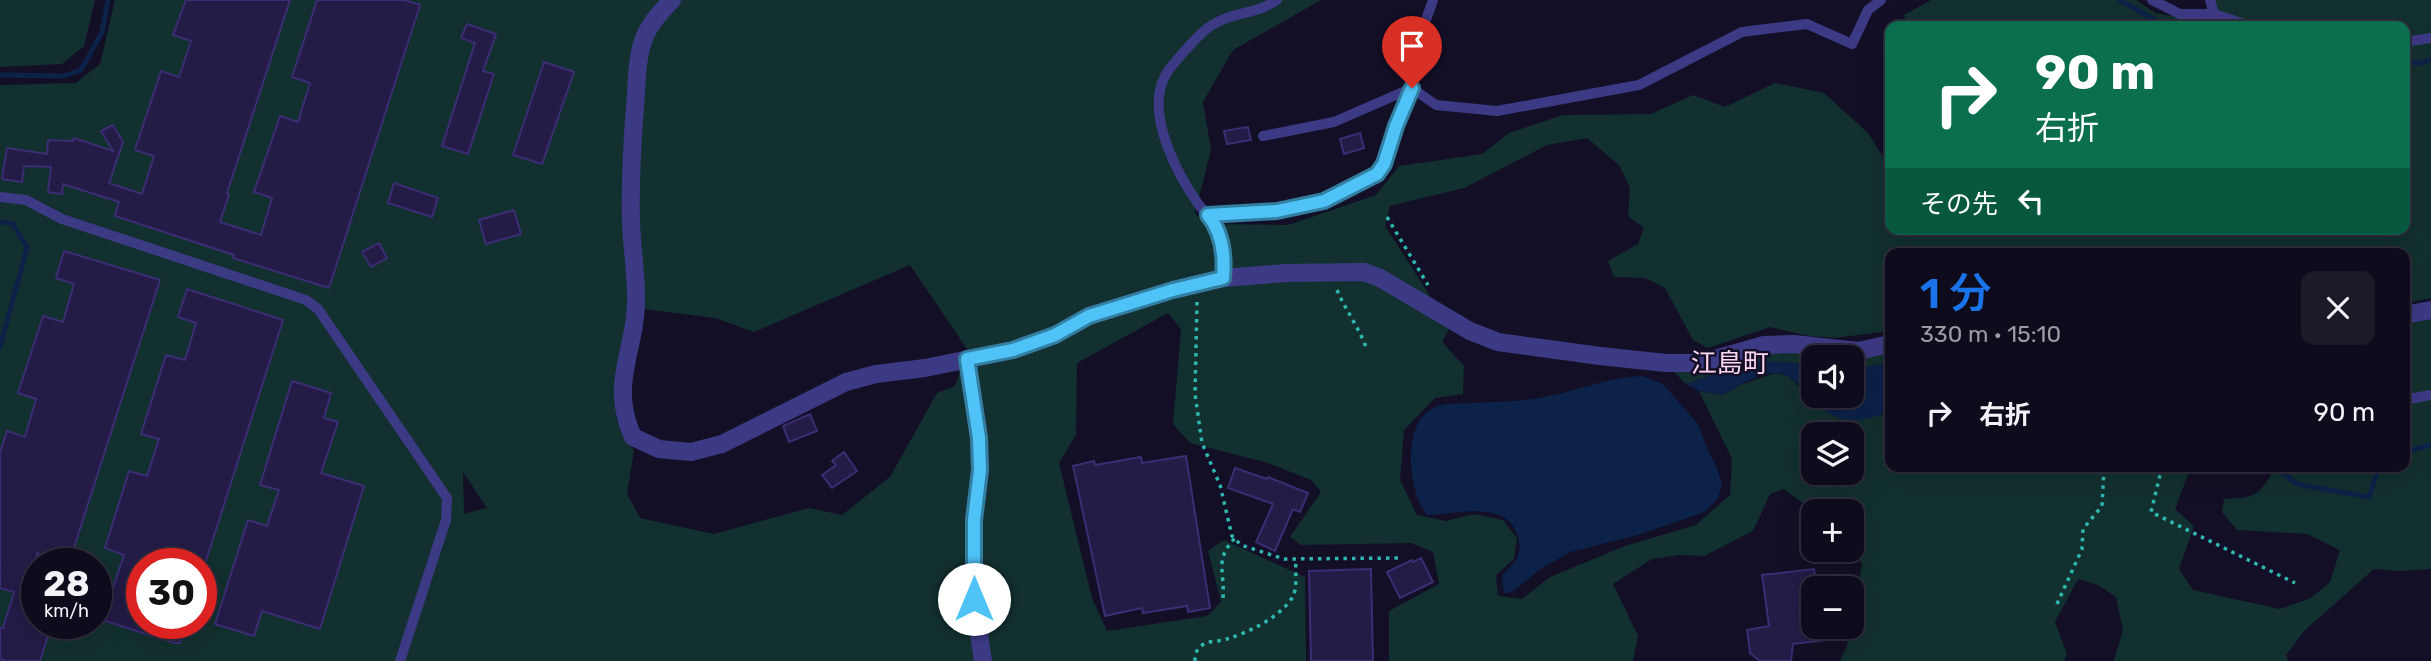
<!DOCTYPE html>
<html lang="ja">
<meta charset="utf-8">
<style>
:root{--surface:#0e0b1c;--page:#1c1929;--text:#f1f3f6;--muted:#9b9ba3;--line:#2e2b3b;--accent:#1a73e8}
body{margin:0;font-family:Rubik,"Noto Sans JP",sans-serif;background:var(--page);color:var(--text);height:100vh;display:flex;flex-direction:column;font-size:26px;white-space:nowrap}
*{box-sizing:border-box;margin:0}
p{font-size:23px;color:var(--muted)}
.icon{flex:none;width:38px;height:38px;fill:none;stroke:currentColor;stroke-width:2;stroke-linecap:round;stroke-linejoin:round}
.map{position:relative;flex:1;overflow:hidden}
.side{position:absolute;left:1885px;top:248px;width:525px;height:224px;display:flex;flex-direction:column;background:var(--surface);border-radius:14px;box-shadow:0 7px 28px #0002,0 0 0 2px var(--line)}
.side>*{flex:none}
.banner{position:absolute;left:1885px;top:21px;width:525px;height:214px;border-radius:14px;box-shadow:0 7px 28px #0002,0 0 0 2px var(--line);background:#0b6e4f;color:#fff;overflow:hidden}
.buttons{position:absolute;left:1801px;top:345px;display:grid;gap:14px}
.buttons a{display:grid;place-items:center;width:63px;height:63px;border-radius:14px;background:var(--surface);box-shadow:0 7px 28px #0002,0 0 0 2px var(--line);font-size:35px}
.speed{position:absolute;left:21px;top:548px;display:flex;gap:14px;font-size:35px;font-weight:700;text-align:center}
.speed>*{display:grid;place-content:center;width:91px;height:91px;border-radius:50%;background:var(--surface);box-shadow:0 7px 28px #0002,0 0 0 2px var(--line);line-height:1}
.speed small{font-size:18px;font-weight:400}
.speed .limit{border:10px solid #d22;background:#fff;color:#111}
.pin{position:absolute;display:grid;place-items:center;width:60px;height:60px;color:#fff;margin:-72px -30px;border-radius:50% 50% 50% 0;rotate:-45deg;box-shadow:0 0 7px #0007}
.pin .icon{rotate:45deg}
.me{position:absolute;width:77px;margin:-38px;rotate:0deg;stroke-linejoin:round;filter:drop-shadow(0 0 5px #0008)}
.turn{display:flex;align-items:center;gap:24px;height:147px;padding:0 35px;font-size:32px}
.turn .icon{width:91px;height:91px;stroke-width:2.5}
.turn b{display:block;font-size:49px;line-height:60px}
.then{display:flex;align-items:center;height:66px;padding:0 35px;background:#0003;gap:14px;font-size:26px}
.round{display:grid;place-items:center;flex:none;width:74px;height:74px;border-radius:14px;background:var(--page)}
.overview{display:flex;align-items:center;justify-content:space-between;height:119px;padding:0 35px}
h1{font-size:42px;font-weight:600;line-height:52px;color:var(--accent)}
ul{padding:0;list-style:none}
li{display:flex;align-items:center;gap:21px;height:91px;padding:0 35px}
li div{flex:1}
li b{display:block;font-size:26px}
li em{font-style:normal}
.map>svg:first-child{display:block}
</style>
<div class="map">
<svg width="2431" height="661" viewBox="0 0 2431 661">
<rect width="100%" height="100%" fill="#130f26"/>
<g fill="#12302f" fill-rule="evenodd">
<path d="M0,0H95L84,46L62,64L0,67Z"/>
<path d="M115,0H1321L1233,50L1203,102L1211,150L1195,213L1206,224L1288,225L1376,195L1399,166L1482,154L1509,133L1563,115L1651,114L1693,95L1725,107L1775,83L1824,93L1868,133L1887,163L1890,164V229H2404V26H1907L1904,15L1931,0H2136L2155,13L2217,24L2214,0H2431V298L2405,303L2404,254H1890V331L1835,338L1808,336L1770,327L1708,348L1693,340L1665,288L1645,278L1614,277L1608,261L1638,244L1644,228L1628,216L1630,188L1619,165L1587,138L1547,145L1464,188L1390,206L1385,226L1450,327L1442,342L1464,366L1463,394L1435,398L1404,430L1400,480L1417,515L1446,521L1474,514L1503,520L1517,538L1514,559L1496,575L1498,596L1522,599L1550,577L1625,546L1696,525L1730,495L1732,459L1699,391L1723,395L1740,385L1775,373L1789,376L1817,406L1881,415L1890,411V467H2191L2175,509L2194,526L2179,569L2193,590L2280,609L2311,598L2330,582L2340,550L2307,534L2237,530L2222,512L2224,499C2251,498 2258,498 2272,473L2262,467H2404L2405,321L2431,317V569L2398,571L2374,569L2304,631L2286,655L2288,661H2114L2123,630L2116,597L2098,585L2078,579L2055,622L2067,654L2064,661H1840L1847,646L1862,565L1852,547V511H1814L1783,489L1770,494L1753,531L1704,556L1678,555L1652,559L1613,584L1638,636L1633,661H1389V611L1439,584L1433,552L1411,543L1301,545L1290,537L1321,492L1311,480L1268,463L1190,443L1173,424L1181,329L1168,313L1077,363L1076,435L1059,463L1092,598L1107,631L1207,616L1221,602L1208,551L1224,540L1305,577L1306,661H0V85L76,83L100,64ZM910,265L967,349L955,386L937,393L890,477L842,515L809,508L714,534L640,518L627,494L634,451L616,417L628,307L715,318L754,332ZM1813,434H1852V472H1813ZM463,472L487,508H486L464,514ZM37,564H96V623H37ZM142,564H201V623H142Z"/>
<path d="M1768,348H1890V363L1852,369V357H1813V364L1739,366L1686,384L1673,371Z"/>
</g>
<g fill="#0c2248">
<path d="M1765,361L1813,364V396H1852V369L1890,363V411C1812,446 1812,369 1772,373C1755,375 1738,386 1723,395L1699,391L1686,384L1739,366Z"/>
<path d="M1643,376L1663,384L1698,424L1707,448L1717,468L1722,484L1718,498L1705,512L1641,534L1571,552L1540,569L1514,591L1505,594L1502,584L1503,574C1514,564 1522,556 1519,541C1510,497 1457,515 1427,515C1408,493 1401,423 1433,408C1446,402 1460,404 1475,403C1497,401 1522,402 1544,397C1578,391 1608,377 1643,376Z"/>
</g>
<g fill="none" stroke-linecap="round" stroke-linejoin="round">
<g stroke="#0c2248" stroke-width="5">
<path d="M2120,0L2165,26"/>
<path d="M2404,63H2421L2431,59"/>
<path d="M0,75L64,76L81,70L102,32L108,0"/>
<path d="M0,222L13,224L27,248L0,347"/>
<path d="M2404,452L2431,445"/>
<path d="M2275,467L2297,484L2369,497L2379,467"/>
</g>
</g>
<g fill="#241b47" stroke="#3b2d73" stroke-width="2">
<path d="M186,0H290L227,193L229,194L220,222L261,235L272,198L254,192L280,116L298,122L310,83L292,77L317,0H405L420,5L329,288L233,258L234,255L115,216L119,202L63,184L62,194L48,192L51,167L24,166L22,182L2,179L7,148L47,154L48,140L73,141L74,138L113,151L101,131L113,125L123,142L109,183L142,194L154,156L135,150L161,71L179,77L191,41L173,35Z"/>
<path d="M467,24L496,34L483,71L494,74L468,154L442,146L475,43L461,38Z"/>
<path d="M544,62L574,72L542,164L513,155Z"/>
<path d="M1248,127L1251,140L1227,144L1224,131Z"/>
<path d="M1360,133L1364,148L1344,154L1340,139Z"/>
<path d="M394,183L438,198L432,217L388,203Z"/>
<path d="M514,210L521,234L486,244L479,220Z"/>
<path d="M379,243L387,258L371,267L362,252Z"/>
<path d="M64,251L160,280L69,563L37,553V623H52L40,661H6L0,659V628H3L14,592L0,588V452L7,431L25,437L36,399L18,393L43,316L63,322L74,284L56,278Z"/>
<path d="M187,289L283,320L205,564H142V623H186L180,643H174L96,618V589L111,594L124,555L105,548L129,471L147,476L159,439L141,434L166,355L185,360L196,323L178,317Z"/>
<path d="M292,381L331,393L324,418L338,422L321,473L364,486L320,629L262,611L254,636L215,624L248,520L267,526L279,490L260,485Z"/>
<path d="M810,414L817,431L789,442L783,426Z"/>
<path d="M844,452L857,471L832,488L822,475L836,465L832,461Z"/>
<path d="M1186,456L1210,608L1188,612L1187,606L1143,613L1142,608L1105,616L1073,466L1094,461L1095,465L1141,457L1142,463Z"/>
<path d="M1235,468L1267,479L1268,477L1308,493L1300,512L1293,509L1275,551L1256,542L1273,504L1228,488Z"/>
<path d="M1421,558L1433,582L1400,598L1387,572L1412,560L1413,562Z"/>
<path d="M1371,569L1373,661H1311L1309,571Z"/>
<path d="M1814,569L1817,588H1813V626H1823L1826,640L1793,644L1791,661H1760L1750,653L1747,630L1769,626L1762,575Z"/>
</g>
<g fill="none" stroke-linecap="round" stroke-linejoin="round">
<g stroke="#2fb8b0" stroke-width="3.5" stroke-dasharray="3.5 5" stroke-linecap="butt">
<path d="M1387,217L1428,285"/>
<path d="M1337,290C1346,311 1360,329 1367,350"/>
<path d="M1197,302L1195,394L1202,443L1220,485L1232,536L1241,545L1284,559L1401,558"/>
<path d="M2162,467L2151,512L2295,583"/>
<path d="M1223,598C1225,571 1214,560 1235,538"/>
<path d="M2057,604L2082,549L2083,529L2102,506L2104,467"/>
<path d="M1195,661C1195,655 1196,650 1201,646C1208,640 1219,642 1227,639C1249,632 1279,618 1292,598C1298,589 1295,571 1296,560"/>
</g>
<g stroke="#3d3a85" stroke-width="10">
<path d="M2152,0L2180,14H2214L2250,26"/>
<path d="M2210,0L2214,14"/>
<path d="M2404,42L2431,38"/>
<path d="M1263,136L1334,122L1412,88L1436,105L1497,111L1639,85L1742,32L1807,24L1852,44L1868,10L1881,0"/>
<path d="M0,197L26,200L62,219L306,300L318,309L447,498L446,520L400,661"/>
<path d="M1208,215L1277,211L1324,202L1377,174L1384,164L1396,126L1412,88L1422,31L1433,0"/>
<path d="M1223,278C1225,262 1224,241 1217,226C1213,218 1204,212 1199,205C1177,174 1145,114 1165,76C1170,66 1195,39 1204,31C1227,11 1254,16 1277,0"/>
<path d="M2404,400L2431,395"/>
</g>
<g stroke="#3d3a85" stroke-width="18">
<path d="M672,0C658,15 646,27 641,48C636,66 637,87 635,106C632,145 630,184 631,223C632,248 636,272 636,297C637,350 608,382 633,437L659,449L691,452L722,444L846,382L876,374L925,368L1013,350L1055,335L1089,316L1173,290L1223,278L1286,273L1364,272L1380,278L1470,331L1498,342L1600,356L1666,363H1701L1764,345L1794,344L1858,351L1890,344"/>
<path d="M2404,315L2431,310"/>
<path d="M967,359L979,438L980,470L974,520V599L983,661"/>
</g>
</g>
<g fill="none" stroke-linecap="round" stroke-linejoin="round">
<defs>
<path id="route" d="M974,599V520L980,470L979,438L967,359L1013,350L1055,335L1089,316L1173,290L1223,278C1225,256 1222,232 1208,215L1277,211L1324,201L1377,174L1384,164L1396,126L1412,88"/>
</defs>
<use href="#route" stroke="#337fa1" stroke-width="18"/>
<use href="#route" stroke="#4fc3f7" stroke-width="12"/>
</g>
<g text-anchor="middle" dominant-baseline="central" stroke-width="5" stroke-linejoin="round" paint-order="stroke">
<g font-size="26" fill="#ffd6f0" stroke="#130f26">
<text x="1730" y="363">江島町</text>
</g>
</g>
</svg>
<div class="buttons">
<a><svg class="icon" aria-label="sound" viewBox="0 0 24 24"><path d="M4 9h4l5-4v14l-5-4H4zM17 9q2 3 0 6"/></svg></a>
<a><svg class="icon" aria-label="layers" viewBox="0 0 24 24"><path d="M12 4l9 5-9 5-9-5zM3 14l9 5 9-5"/></svg></a>
<a>+</a>
<a>−</a>
</div>
<div class="speed"><div>28<small>km/h</small></div><div class="limit">30</div></div>
<div class="pin" style="left:1412px;top:88px;background:#d93025"><svg class="icon" aria-label="arrive" viewBox="0 0 24 24"><path d="M6 21V4h12l-3 4 3 4H6"/></svg></div>
<svg class="me" style="left:974px;top:599px" viewBox="-20 -20 40 40"><circle r="19" fill="#fff"/><path d="M0-13L10 11 0 6-10 11z" fill="#4fc3f7"/></svg>
<div class="banner">
<div class="turn"><svg class="icon" aria-label="right" viewBox="0 0 24 24"><path d="M7 20v-9h11M14 6l5 5-5 5"/></svg><div><b>90 m</b>右折</div></div>
<div class="then">その先<svg class="icon" aria-label="left" viewBox="0 0 24 24"><path d="M17 20v-9H6M10 6l-5 5 5 5"/></svg></div>
</div>
<section class="side">
<div class="overview"><div><h1>1 分</h1><p>330 m · 15:10</p></div><a class="round"><svg class="icon" aria-label="close" viewBox="0 0 24 24"><path d="M6 6l12 12M18 6L6 18"/></svg></a></div>
<ul>
<li><svg class="icon" aria-label="right" viewBox="0 0 24 24"><path d="M7 20v-9h11M14 6l5 5-5 5"/></svg><div><b>右折</b></div><em>90 m</em></li>
</ul>
</section>
</div>
